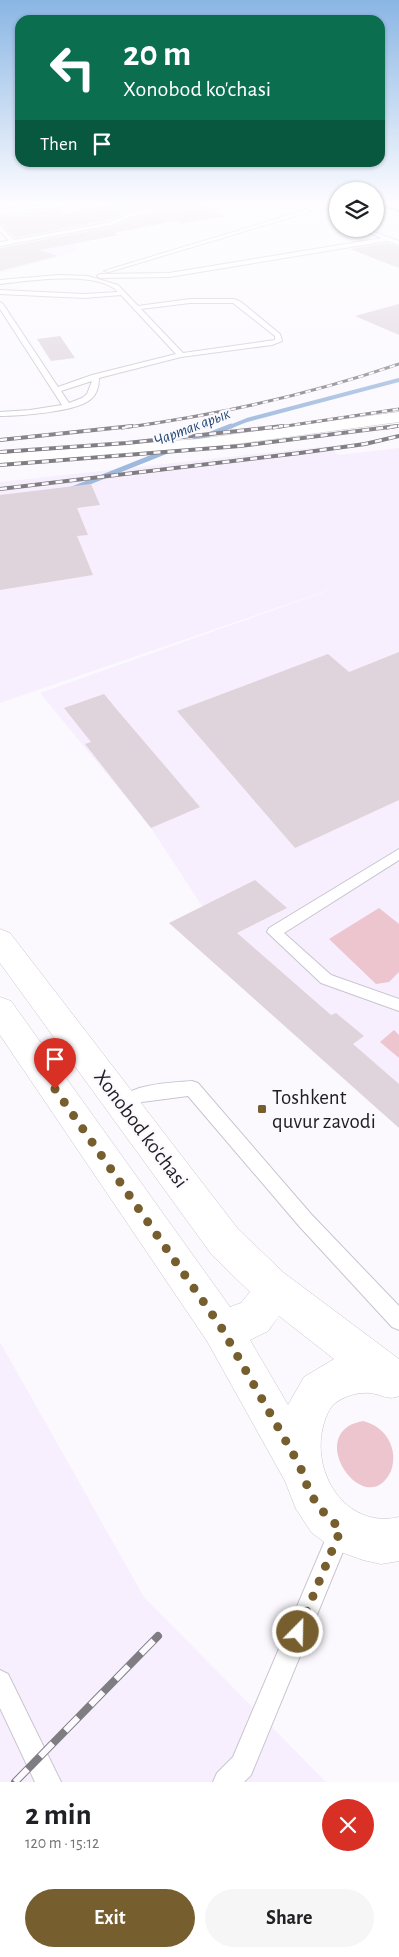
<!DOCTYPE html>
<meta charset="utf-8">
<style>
:root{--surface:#fff;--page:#f6f6f6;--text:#202124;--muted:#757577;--accent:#765e2e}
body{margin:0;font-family:"Alegreya Sans",sans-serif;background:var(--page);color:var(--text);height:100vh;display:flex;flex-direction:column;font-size:19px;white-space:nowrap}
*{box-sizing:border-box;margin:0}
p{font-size:16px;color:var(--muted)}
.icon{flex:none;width:28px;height:28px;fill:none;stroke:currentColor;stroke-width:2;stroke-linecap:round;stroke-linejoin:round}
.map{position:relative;height:1782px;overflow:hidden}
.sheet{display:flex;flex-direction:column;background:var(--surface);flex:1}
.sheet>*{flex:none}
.banner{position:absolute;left:15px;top:15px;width:370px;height:152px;border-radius:15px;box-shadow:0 1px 4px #0004;background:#0b6e4f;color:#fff;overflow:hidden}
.controls{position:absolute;left:329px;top:182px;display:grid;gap:10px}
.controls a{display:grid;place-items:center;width:55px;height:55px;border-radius:50%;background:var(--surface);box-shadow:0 1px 4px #0004;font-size:25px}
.pin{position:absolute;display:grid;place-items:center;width:42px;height:42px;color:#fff;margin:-51px -21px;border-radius:50% 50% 50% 0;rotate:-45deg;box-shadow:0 0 5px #0007}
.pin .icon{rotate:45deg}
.me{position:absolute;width:55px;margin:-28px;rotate:23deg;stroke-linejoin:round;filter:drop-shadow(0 0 4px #0008)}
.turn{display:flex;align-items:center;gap:18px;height:105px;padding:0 25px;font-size:22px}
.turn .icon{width:65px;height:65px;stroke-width:2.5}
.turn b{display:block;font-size:35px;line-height:42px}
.then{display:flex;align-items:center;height:48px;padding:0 25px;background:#0003;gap:10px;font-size:19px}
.round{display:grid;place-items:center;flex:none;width:52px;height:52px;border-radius:26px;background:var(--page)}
.headline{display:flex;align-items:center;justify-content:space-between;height:85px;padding:0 25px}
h1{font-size:30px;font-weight:600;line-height:38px}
.primary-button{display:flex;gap:10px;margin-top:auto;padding:10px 25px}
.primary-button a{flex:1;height:58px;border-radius:30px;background:var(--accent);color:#fff;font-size:20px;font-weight:600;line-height:58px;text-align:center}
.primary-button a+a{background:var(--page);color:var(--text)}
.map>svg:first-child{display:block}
</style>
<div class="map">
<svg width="399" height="1782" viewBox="0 0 399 1782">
<rect width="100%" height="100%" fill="#fbf9fe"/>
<g fill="#f7effe">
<path d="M78,238L75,252L0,273V249Z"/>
<path d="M329,446L338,455L399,448V1127L202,906L151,828L40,693L355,581L0,703V482Z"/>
<path d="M0,1342L144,1597L326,1782H0Z"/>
</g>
<g fill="#ecc5cf">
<path d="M379,908L399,924V972L389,982L376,984L329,939Z"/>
<path d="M394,1030L399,1035V1058L380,1042Z"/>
<path d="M363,1421C385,1426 399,1448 391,1471C366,1524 301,1432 363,1421Z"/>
</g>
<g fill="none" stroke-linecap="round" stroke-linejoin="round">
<path stroke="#9db9dd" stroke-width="4" d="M227,428L247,420L399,380"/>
<g stroke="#9db9dd" stroke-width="5">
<path d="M190,442L231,426"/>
<path d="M72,489L175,448"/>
</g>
</g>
<g fill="#dfd4dc">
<path d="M134,200L191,201L128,212L110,220L15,238L0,224V215L60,210L63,214Z"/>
<path d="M200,204L226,216L181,224L176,221L114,233L119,235L40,250L57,256L0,271V248L112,227L130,219Z"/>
<path d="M387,243L399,247V268L350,249Z"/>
<path d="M399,304V335L355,316Z"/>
<path d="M60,336L75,358L51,361L37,339Z"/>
<path d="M91,484L100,505L77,508L88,535L77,536L93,575L0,590V495Z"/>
<path d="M399,652V800L295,848L177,711L328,654L349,672Z"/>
<path d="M104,694L118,711L200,807L151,828L85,744L91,742L64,708Z"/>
<path d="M255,880L287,908L237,933L331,1015L336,1013L364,1036L353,1044L399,1084V1128L169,923Z"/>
</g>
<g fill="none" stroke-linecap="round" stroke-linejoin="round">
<defs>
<g id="service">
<path d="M105,200H118L0,213V209Z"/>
<path d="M205,200H212L129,217L112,225L0,246V242L9,241L0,231V226L14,240L111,222L128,214Z"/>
<path d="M326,200H331L306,213L109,272L104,271L302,211Z"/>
<path d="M338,216V221L331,218L332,217Z"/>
<path d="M359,229H365L399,241V245L387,241L169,277L100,278L97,276L100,274L169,273L382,238Z"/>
<path d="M59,275L88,276L118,285L138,306L190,299H234L241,302L280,334L282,341L272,345L181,357L99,378C99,386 97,394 91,399C77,412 19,416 0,416V412L30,410L62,405L0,309V302L3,304L58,387L92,375L176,354L121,295L84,298L0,294V290L84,294L118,292C98,270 28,281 0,284V280ZM190,303H233L275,336V340L183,353L141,309ZM92,381L87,394L82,398L69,403L61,391Z"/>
<path d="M399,849V860L284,933L331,975L399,999V1011L321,983L267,932L269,928Z"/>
<path d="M192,1081L198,1083L311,1214L399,1306V1330L392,1327L299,1226L188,1096L142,1102L123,1114L117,1111L115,1106C125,1083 170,1083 192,1081Z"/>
<path d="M340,1521L348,1524L351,1532L251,1775L244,1782H213L217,1773L233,1757L332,1524Z"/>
<path d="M0,1670L8,1674L61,1782H35L0,1708Z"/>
</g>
<path id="minor" d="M399,412V422L198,449L0,464V454L198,439Z"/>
<path id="tertiary" d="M0,929L10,933L238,1229L284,1273L399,1359V1396C388,1401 381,1394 370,1393C357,1392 344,1396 334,1404C327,1411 324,1422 322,1431C313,1478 349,1529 399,1517V1561L381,1564L363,1560L335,1550L312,1533L296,1509L285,1481L207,1341L0,1035V997L11,1001L230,1307L241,1303L250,1292L212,1255L0,963ZM279,1316L334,1359L304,1377L288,1405L250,1340L268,1331Z"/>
</defs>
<use href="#service" stroke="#c9c4cf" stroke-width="2"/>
<use href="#minor" stroke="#c9c4cf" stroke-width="1"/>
<use href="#tertiary" stroke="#c9c4cf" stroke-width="1"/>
<use href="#service" fill="#fff" fill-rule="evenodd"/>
<use href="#minor" fill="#fff" fill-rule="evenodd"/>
<use href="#tertiary" fill="#fff" fill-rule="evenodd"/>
<defs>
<path id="rail-far3" d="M375,203L399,211"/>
<g id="rail-far2">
<path d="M122,428C217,415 309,395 399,364"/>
<path d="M273,428L399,409"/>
<path d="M387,428L399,426"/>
</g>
<g id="rail-far1">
<path d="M0,440L132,426"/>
<path d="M0,452L127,443L283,426"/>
<path d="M0,465L240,446L397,426"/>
<path d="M0,489L300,453L365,444L399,436"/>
</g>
<path id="rail" d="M15,1782L158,1636"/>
</defs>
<use href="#rail-far3" stroke="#7f7d82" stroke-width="2"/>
<use href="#rail-far2" stroke="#7f7d82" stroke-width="3"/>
<use href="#rail-far1" stroke="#7f7d82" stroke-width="4"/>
<use href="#rail" stroke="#7f7d82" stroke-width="8"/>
<use href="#rail-far3" stroke="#fbf9fe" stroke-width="1" stroke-dasharray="4.5" stroke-linecap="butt"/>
<use href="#rail-far2" stroke="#fbf9fe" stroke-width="2" stroke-dasharray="5.5" stroke-linecap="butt"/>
<use href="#rail-far1" stroke="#fbf9fe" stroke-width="2.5" stroke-dasharray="7" stroke-linecap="butt"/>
<use href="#rail" stroke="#fbf9fe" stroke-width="6" stroke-dasharray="18" stroke-linecap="butt"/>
</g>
<linearGradient id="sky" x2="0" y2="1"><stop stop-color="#8ab6e4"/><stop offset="0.45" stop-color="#fdfcff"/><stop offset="1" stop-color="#fdfcff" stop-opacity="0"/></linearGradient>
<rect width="399" height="449" fill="url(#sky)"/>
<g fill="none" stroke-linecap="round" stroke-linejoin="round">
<path stroke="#765e2e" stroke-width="9" stroke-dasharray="0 16.2" d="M55,1089L221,1327L300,1466C310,1497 317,1508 341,1529L298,1632"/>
</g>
<rect fill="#765e2e" stroke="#fbf9fe" stroke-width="2" x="257" y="1104" width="10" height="10" rx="2.5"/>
<g text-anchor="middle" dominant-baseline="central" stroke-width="4.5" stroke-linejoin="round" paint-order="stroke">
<g font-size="16" font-style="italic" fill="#1f4674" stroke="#fbf9fe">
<text transform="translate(192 427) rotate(-21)">Чартак арык</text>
</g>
<g font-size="21" fill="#201e23" stroke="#fbf9fe" text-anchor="start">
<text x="272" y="1097">Toshkent<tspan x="272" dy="24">quvur zavodi</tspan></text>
</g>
<g font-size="21" fill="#201e23" stroke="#fbf9fe">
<text transform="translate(141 1129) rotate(53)">Xonobod ko'chasi</text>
</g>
</g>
</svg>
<div class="controls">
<a><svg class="icon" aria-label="layers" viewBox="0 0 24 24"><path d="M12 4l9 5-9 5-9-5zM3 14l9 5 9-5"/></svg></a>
</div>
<div class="pin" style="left:55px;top:1089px;background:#d93025"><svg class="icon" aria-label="arrive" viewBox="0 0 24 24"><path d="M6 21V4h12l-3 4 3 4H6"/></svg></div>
<svg class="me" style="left:298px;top:1632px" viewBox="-20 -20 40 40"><circle r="17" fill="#765e2e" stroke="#fff" stroke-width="3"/><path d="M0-11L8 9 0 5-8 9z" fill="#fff"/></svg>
<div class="banner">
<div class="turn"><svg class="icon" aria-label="left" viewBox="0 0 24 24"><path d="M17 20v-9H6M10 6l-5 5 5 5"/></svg><div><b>20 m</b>Xonobod ko'chasi</div></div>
<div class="then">Then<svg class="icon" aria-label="arrive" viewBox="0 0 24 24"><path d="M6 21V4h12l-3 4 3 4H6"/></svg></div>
</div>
</div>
<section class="sheet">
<div class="headline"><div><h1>2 min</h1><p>120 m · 15:12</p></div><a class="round" style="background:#d93025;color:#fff"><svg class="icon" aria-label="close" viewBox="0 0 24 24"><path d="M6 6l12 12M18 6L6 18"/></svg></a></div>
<div class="primary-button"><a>Exit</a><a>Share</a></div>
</section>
